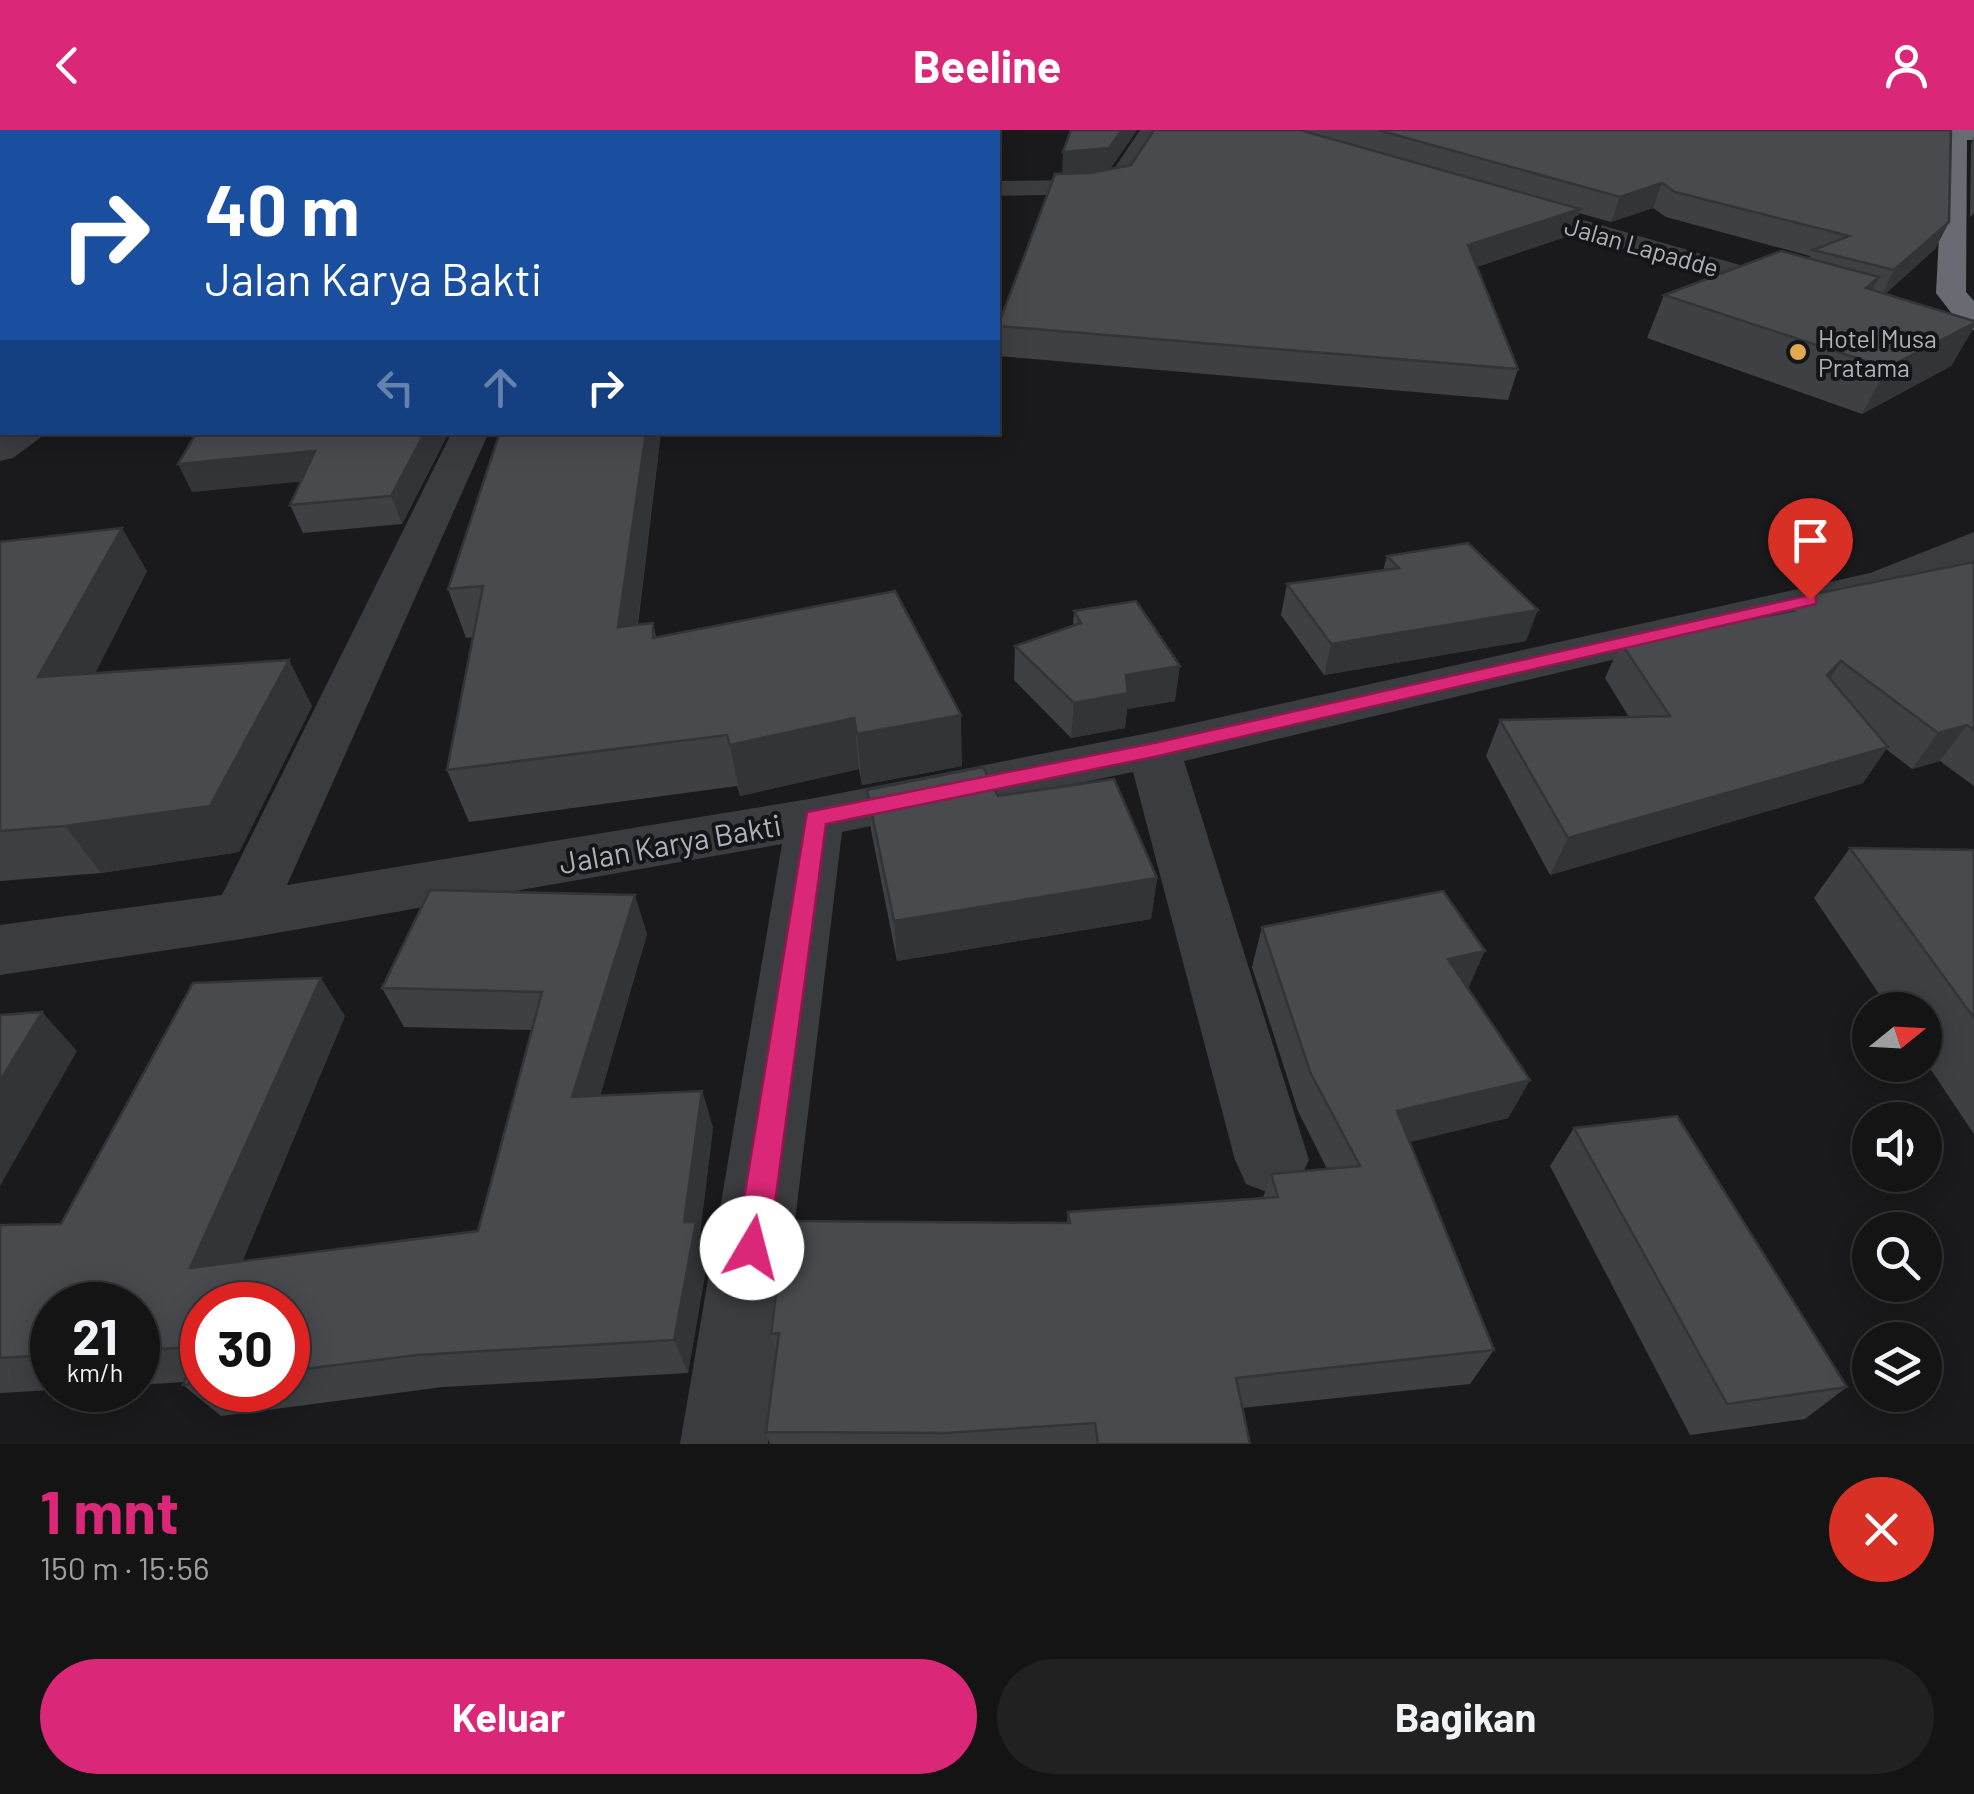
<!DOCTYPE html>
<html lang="id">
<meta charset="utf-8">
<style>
:root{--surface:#141415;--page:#212122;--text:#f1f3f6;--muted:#9d9ea0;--line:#333334;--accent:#db2777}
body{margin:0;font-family:Barlow,sans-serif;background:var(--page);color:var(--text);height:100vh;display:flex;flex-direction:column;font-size:38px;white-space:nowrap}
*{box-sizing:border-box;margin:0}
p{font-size:32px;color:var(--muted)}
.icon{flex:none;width:55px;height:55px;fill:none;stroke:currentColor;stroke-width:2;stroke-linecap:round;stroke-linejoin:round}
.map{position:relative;height:1314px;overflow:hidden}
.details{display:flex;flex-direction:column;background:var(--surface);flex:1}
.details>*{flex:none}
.hud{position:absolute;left:0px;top:0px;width:1000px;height:305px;box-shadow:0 5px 25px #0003,0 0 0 2px var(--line);background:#1a4fa0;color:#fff;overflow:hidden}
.needle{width:65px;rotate:72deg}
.controls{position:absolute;left:1852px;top:862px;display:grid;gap:20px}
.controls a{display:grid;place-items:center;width:90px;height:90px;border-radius:50%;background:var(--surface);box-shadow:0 5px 25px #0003,0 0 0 2px var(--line);font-size:50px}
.speed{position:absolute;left:30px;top:1152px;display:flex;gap:20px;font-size:50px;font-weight:700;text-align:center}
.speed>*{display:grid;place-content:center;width:130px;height:130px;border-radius:50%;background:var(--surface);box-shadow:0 5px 25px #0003,0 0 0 2px var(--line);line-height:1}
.speed small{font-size:25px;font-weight:400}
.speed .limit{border:15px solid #d22;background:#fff;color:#111}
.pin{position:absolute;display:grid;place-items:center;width:85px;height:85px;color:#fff;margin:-102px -42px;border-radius:50% 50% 50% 0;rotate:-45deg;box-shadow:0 0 10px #0007}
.pin .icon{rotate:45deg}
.me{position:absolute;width:110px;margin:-55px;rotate:8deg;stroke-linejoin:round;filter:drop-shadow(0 0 8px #0008)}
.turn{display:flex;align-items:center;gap:35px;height:210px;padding:0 40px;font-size:45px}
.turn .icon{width:130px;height:130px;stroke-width:2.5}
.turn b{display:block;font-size:70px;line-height:85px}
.lanes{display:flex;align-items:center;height:95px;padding:0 40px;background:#0003;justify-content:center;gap:50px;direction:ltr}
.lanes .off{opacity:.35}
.round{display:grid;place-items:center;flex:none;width:105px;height:105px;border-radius:52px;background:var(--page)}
.overview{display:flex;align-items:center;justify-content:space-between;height:170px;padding:0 40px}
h1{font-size:60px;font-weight:700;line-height:75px;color:var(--accent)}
.action{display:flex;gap:20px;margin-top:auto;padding:20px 40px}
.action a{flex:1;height:115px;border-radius:60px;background:var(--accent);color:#fff;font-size:40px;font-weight:700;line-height:115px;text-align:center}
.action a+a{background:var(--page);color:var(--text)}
header{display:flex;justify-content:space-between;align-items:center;height:130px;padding:0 40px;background:var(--accent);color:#fff;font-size:45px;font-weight:700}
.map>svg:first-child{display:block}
</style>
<header><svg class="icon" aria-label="back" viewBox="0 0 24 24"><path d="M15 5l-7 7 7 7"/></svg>Beeline<svg class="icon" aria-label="person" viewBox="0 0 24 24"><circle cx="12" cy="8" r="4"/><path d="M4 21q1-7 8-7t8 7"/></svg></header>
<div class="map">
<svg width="1974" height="1314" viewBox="0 0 1974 1314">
<rect width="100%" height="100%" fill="#1a1a1c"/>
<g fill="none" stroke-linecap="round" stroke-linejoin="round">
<g fill="#3b3c40" fill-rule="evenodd">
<path d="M1140,0H1162L1128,56L1087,64L998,66V51L1087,50L1110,45Z"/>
<path d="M1503,67L1810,155L1814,161L1810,167H1788L1494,80L1490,75Z"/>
<rect x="0" y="174" width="2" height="19"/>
<path d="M48,302L13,328L0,331V304Z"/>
<path d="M452,302H489L287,755L815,668L1154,602L1870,443L1974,402V431L1900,462L1184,631L1309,1030L1298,1054L1272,1064L1246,1054L1235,1030L1133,642L842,702L768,1314H680L782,714L242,809L0,845V795L222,765Z"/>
</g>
<path fill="#686b71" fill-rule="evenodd" d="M1869,0H1974V10H1967L1966,162L1974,171V200L1963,198L1936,163L1944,10L1877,12L1869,10L1866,5Z"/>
</g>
<g fill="#3f4043" fill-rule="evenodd">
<path d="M1137,0L1110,39L1131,35L1154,0H1951L1949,92L1935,119L1885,164L1974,191V197L1951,236L1862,284L1647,208L1664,165L1809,129L1810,126L1666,87L1653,78L1611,92L1579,83L1571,105L1477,137L1518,239L1508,270L998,226V196L1062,43Z"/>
<path d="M1974,7V83L1970,87L1971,14Z"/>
<path d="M449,302L402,394L303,403L290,375L301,351L192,362Z"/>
<path d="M661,302L638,495L653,493L656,507L962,636L862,655L859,639L740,666L737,656L469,692L447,640L473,507L466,508L448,459Z"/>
<path d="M0,412L147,441L95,543L312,576L239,722L101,743L0,751Z"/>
<path d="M1387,426L1526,511L1324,545L1281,485L1287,454L1383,441Z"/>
<path d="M1974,432V656L1940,631L1912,639L1886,619L1863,653L1550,745L1486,626L1500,590L1629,587L1605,548L1621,513L1772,485L1779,471Z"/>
<path d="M1074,481L1175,571L1127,579L1125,598L1071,608L1014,550L1015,516L1073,496Z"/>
<path d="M867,660L998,666L1157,748L1151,789L897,831L871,700Z"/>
<path d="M1850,718L1974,720V1004L1925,931V880H1890L1814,768Z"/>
<path d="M1262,797L1468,859L1530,950L1508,988L1410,1012L1494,1220L1470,1254L1242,1278L1250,1314H770L766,1302L776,1222L771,1204L1067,1093L1068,1082L1263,1068L1271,1044L1327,1039L1298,981L1252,837Z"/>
<path d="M647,804L600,966L702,961L713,998L700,1103L708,1127L688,1243L443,1257L221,1286L183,1255L184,1252L138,1255V1175H52V1260L0,1263V1095L61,1094L345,886L242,1132L478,1101L532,900L404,897L382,858ZM202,1175H288V1260H202Z"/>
<path d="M1574,998L1847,1257L1805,1289L1690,1305L1550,1036Z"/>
</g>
<g fill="#333437">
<path d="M1122,0H1137L1108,42L1062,47L1063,22Z"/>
<path d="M1662,53L1653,78L1611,92L1620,67Z"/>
<path d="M1580,79L1571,105L1461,142L1468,115Z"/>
<path d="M1949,92L1935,119L1880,169L1894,140Z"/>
<path d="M2,133V167L0,169V135Z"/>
<path d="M1879,147L1857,189L1866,158Z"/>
<path d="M1974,193V197L1951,236L1862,284L1887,238Z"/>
<path d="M425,302H449L402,394L391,366Z"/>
<path d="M646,302H661L631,547L618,497Z"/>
<path d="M315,321L327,349L192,362L178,334Z"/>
<path d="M122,398L147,441L70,593L38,547Z"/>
<path d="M1538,480L1526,511L1324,545L1331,514Z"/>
<path d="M289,530L312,576L239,722L101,743L65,696Z"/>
<path d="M1841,531L1819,567L1827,545Z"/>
<path d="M1180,536L1175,571L1127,579L1125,598L1071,608L1074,573L1126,545Z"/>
<path d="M961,585L962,636L862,655L857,604Z"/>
<path d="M854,588L859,639L740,666L730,615Z"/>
<path d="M1967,595L1940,631L1912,639L1938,603Z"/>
<path d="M1888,617L1863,653L1550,745L1568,708Z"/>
<path d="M1157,748L1151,789L897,831L894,791Z"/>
<path d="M635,765L647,804L589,1004L572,967Z"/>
<path d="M1485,821L1467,861L1448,829Z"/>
<path d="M321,848L345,886L225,1173L190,1138Z"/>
<path d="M42,882L77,921L0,1056V951Z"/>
<path d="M1530,950L1508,988L1380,1019L1397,981Z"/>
<path d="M702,961L713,998L700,1103L708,1127L688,1243L674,1210L684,1092Z"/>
</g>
<g fill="#494a4e" stroke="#333437" stroke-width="2.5">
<path d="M0,0H989L988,2H2V133L0,135Z"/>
<path d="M1071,0H1122L1109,18L1063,22Z"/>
<path d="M1154,0H1300L1580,79L1468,115L1518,239L998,196L1055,44L1089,43L1131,35Z"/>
<path d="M1378,0H1951L1949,92L1894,140L1813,120L1849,106L1675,62L1662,53L1620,67Z"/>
<path d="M1781,121L1879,147L1866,158L1974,191V193L1887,238L1664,165Z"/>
<path d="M197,302H425L391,366L290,375L315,321L178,334Z"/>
<path d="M500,302H646L618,497L653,493V508L895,461L961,585L857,604L854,588L730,615L727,605L447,640L483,456L448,459Z"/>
<path d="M122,398L38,547L289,530L210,676L65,696L0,701V412Z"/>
<path d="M1468,413L1538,480L1331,514L1287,454L1399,438L1387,426Z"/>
<path d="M1974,432V600L1967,595L1938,603L1841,531L1827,545L1888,617L1568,708L1500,590L1670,586L1621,513L1793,481L1779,471Z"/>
<path d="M1136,471L1180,536L1126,545L1128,563L1074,573L1015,516L1081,493L1074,481Z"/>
<path d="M983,637L998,666L1114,649L1157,748L894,791L867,660Z"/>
<path d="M1850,718L1974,720V888Z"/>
<path d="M430,760L635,765L572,967L702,961L684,1092H696L674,1210L417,1225L288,1241V1175H202V1252L183,1255L197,1217L138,1220V1175H52V1225L0,1228V1095L61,1094L193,853L321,848L190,1138L478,1101L542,862L382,858Z"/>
<path d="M1443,761L1485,821L1448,829L1530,950L1397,981L1494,1220L1236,1248L1250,1314H1098L1095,1293L946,1303L766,1302L779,1203L771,1204L785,1091L1070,1093L1068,1082L1278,1067L1271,1044L1360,1036L1310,942L1262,797Z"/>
<path d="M42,882L0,951V885Z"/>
<path d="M1677,986L1847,1257L1727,1274L1574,998Z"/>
</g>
<path fill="#db2777" stroke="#8e194d" stroke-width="2.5" d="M1810,465L1816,466V474L1154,627L826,694L769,1118L764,1130L752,1134L741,1130L736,1118L807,682L1154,613Z"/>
<circle fill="#dfa94f" stroke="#151517" stroke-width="4" cx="1798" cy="222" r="10"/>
<g text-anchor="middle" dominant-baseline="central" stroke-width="8" stroke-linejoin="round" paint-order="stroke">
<g font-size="25" fill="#aeb2ba" stroke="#151517">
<text transform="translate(1642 116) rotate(16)">Jalan Lapadde</text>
</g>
<g font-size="25" fill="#aeb2ba" stroke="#151517" text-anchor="start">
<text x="1818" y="208">Hotel Musa<tspan x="1818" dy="29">Pratama</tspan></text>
</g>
<g font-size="30" fill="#aeb2ba" stroke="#151517">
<text transform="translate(670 713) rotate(-10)">Jalan Karya Bakti</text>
</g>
</g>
</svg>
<div class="controls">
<a><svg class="needle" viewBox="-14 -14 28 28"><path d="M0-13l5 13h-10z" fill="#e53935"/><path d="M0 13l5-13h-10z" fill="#9d9ea0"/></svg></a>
<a><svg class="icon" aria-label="sound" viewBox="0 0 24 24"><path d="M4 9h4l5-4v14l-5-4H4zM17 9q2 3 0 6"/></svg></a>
<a><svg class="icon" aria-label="search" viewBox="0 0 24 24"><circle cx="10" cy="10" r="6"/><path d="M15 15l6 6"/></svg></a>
<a><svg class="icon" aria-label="layers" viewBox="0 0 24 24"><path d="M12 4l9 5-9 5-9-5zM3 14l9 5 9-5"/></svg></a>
</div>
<div class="speed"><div>21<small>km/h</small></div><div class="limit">30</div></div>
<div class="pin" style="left:1810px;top:470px;background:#d93025"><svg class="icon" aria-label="arrive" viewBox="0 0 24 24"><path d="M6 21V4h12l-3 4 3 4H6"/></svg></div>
<svg class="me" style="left:752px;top:1118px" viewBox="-20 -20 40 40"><circle r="19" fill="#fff"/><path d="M0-13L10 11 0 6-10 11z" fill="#db2777"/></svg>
<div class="hud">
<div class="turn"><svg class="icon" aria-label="right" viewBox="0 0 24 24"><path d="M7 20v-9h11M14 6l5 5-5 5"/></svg><div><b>40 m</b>Jalan Karya Bakti</div></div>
<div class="lanes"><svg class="icon off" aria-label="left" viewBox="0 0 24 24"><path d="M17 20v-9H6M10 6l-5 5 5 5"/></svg><svg class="icon off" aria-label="ahead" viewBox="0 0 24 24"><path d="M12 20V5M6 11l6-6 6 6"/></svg><svg class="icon" aria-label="right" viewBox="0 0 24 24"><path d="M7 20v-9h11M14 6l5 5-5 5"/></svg></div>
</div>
</div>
<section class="details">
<div class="overview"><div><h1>1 mnt</h1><p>150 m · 15:56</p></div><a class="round" style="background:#d93025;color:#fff"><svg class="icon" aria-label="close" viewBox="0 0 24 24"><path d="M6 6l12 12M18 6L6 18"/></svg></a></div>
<div class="action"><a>Keluar</a><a>Bagikan</a></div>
</section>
